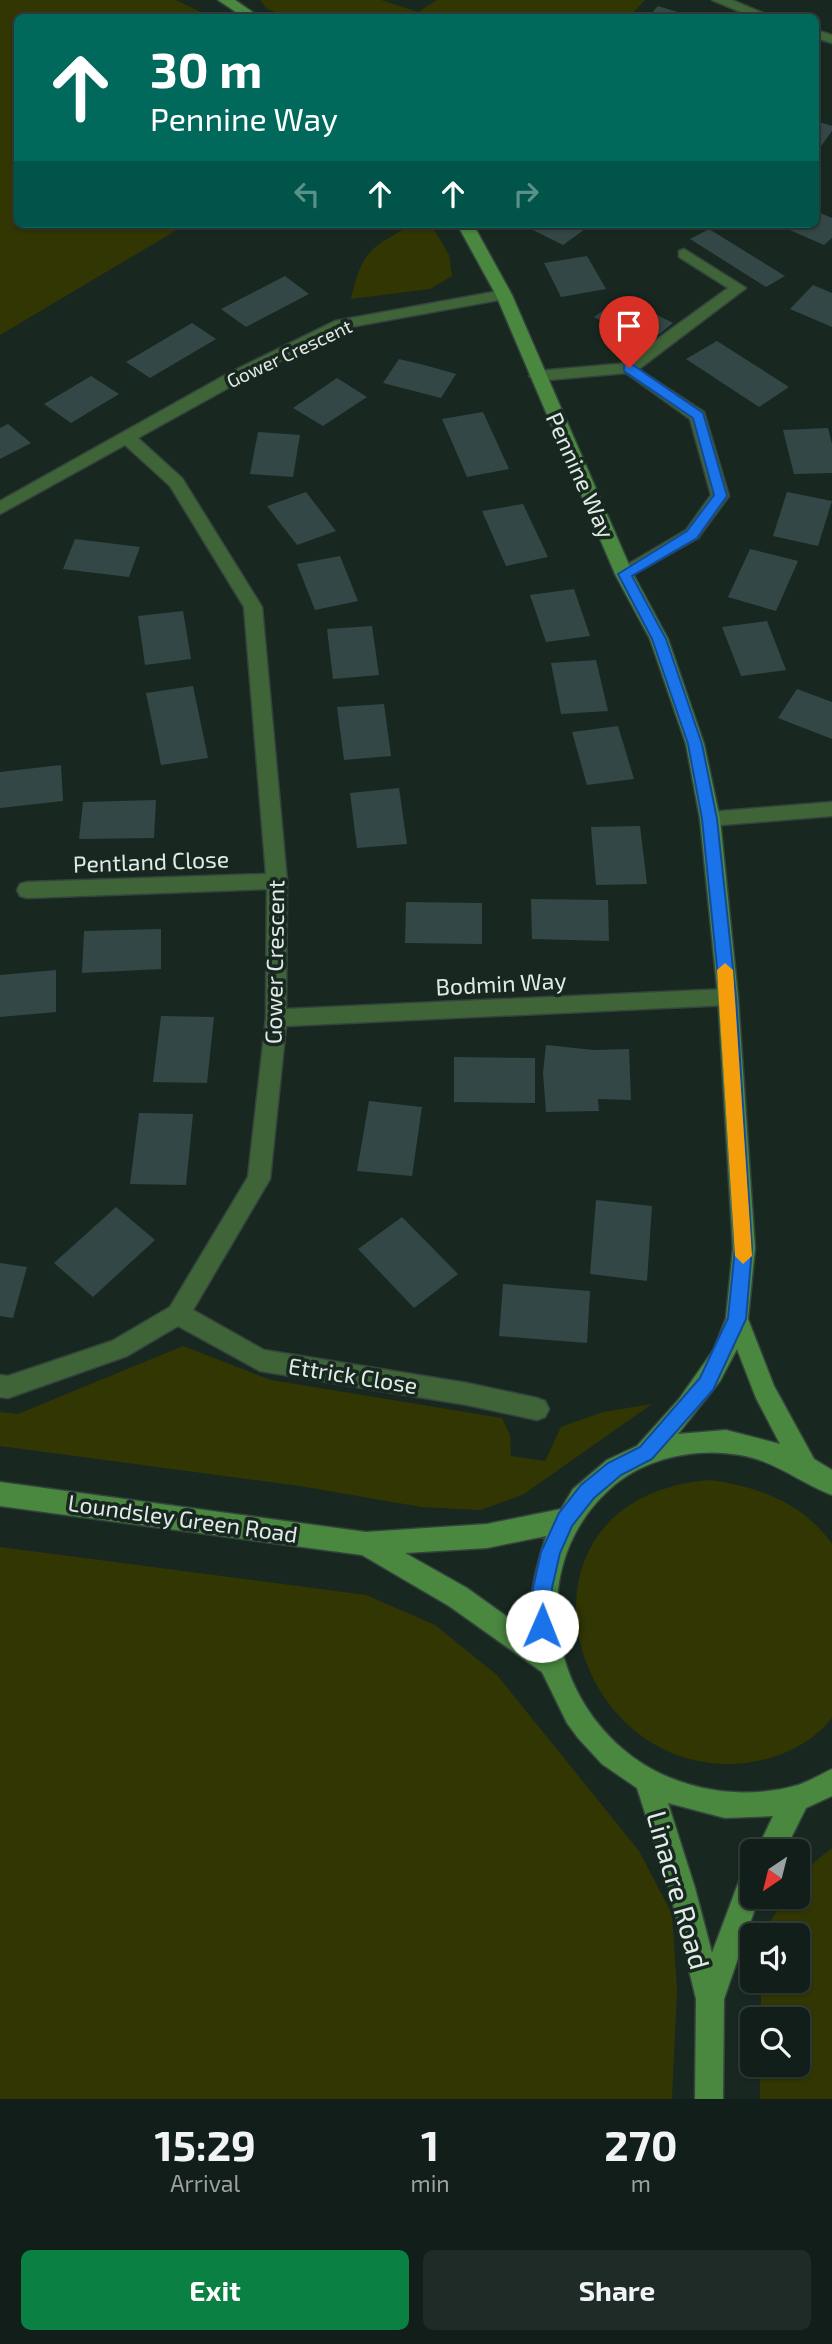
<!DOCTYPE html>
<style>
:root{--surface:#121e19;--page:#1f2b26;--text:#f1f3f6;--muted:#9ca2a2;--line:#313c38;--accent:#0b8043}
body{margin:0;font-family:"Exo 2",sans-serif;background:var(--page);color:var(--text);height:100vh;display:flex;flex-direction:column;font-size:26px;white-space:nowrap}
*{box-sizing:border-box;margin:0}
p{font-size:23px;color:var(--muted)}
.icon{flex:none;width:38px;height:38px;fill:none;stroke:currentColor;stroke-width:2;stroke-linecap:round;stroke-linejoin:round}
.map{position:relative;height:2099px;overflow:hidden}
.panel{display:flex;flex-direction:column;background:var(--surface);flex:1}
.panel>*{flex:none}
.banner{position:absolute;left:14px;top:14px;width:805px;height:214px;border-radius:10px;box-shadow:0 2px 5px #0004,0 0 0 2px var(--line);background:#00695c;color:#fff;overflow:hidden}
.needle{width:46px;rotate:215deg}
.buttons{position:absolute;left:740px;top:1839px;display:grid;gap:14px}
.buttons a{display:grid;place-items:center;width:70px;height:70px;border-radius:10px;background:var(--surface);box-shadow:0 2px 5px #0004,0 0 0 2px var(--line);font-size:35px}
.pin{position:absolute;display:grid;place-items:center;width:60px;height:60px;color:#fff;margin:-72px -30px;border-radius:50% 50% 50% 0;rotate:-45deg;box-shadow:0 0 7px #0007}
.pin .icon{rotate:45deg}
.me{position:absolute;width:77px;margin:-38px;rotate:1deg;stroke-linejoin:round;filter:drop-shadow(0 0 5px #0008)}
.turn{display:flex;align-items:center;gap:24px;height:147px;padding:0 21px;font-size:32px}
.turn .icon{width:91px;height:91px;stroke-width:2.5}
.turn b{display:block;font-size:49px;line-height:60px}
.lanes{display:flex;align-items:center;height:66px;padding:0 21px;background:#0003;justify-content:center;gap:35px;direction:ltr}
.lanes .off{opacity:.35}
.eta{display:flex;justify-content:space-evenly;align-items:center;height:119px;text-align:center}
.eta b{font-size:42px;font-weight:700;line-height:49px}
.button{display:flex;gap:14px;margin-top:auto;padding:14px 21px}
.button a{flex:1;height:80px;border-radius:10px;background:var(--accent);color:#fff;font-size:28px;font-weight:700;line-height:80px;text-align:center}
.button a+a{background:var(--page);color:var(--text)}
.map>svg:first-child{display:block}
</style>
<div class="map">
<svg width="832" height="2099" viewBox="0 0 832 2099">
<rect width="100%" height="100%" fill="#182821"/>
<g fill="#313603">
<path d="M0,0H176L211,17L18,18V224H187L0,335Z"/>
<path d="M260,0H381L418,12L437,0H645L629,17L289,18L266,8Z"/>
<path d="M414,224H431L449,255L452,276L430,289L351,299C362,250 371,247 414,224Z"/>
<path d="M183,1346L271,1380L502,1418L510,1435L511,1456L545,1461L561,1427L603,1412L652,1404L524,1494L481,1510L421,1507L300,1486L0,1446V1412L18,1414Z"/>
<path d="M710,1480C756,1486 804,1503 832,1544V1718C810,1745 778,1759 745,1763C564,1782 494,1497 710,1480Z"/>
<path d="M0,1547L366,1595L435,1625L497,1675L639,1851L672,1914L677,1990L672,2099H0Z"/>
<path d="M832,1848V2099H760V2065H798V2020L761,2019V1981H798V1936L762,1935V1932L788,1897H798C798,1874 814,1862 832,1848Z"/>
</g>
<g fill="#334746">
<path d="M658,6L693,17V18H647Z"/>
<path d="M816,121L832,126V131L816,153Z"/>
<path d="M816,211L832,218V238L824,245L776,224H816Z"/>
<path d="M537,224H592L563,245L531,229Z"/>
<path d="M709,229L785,276L766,287L690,239Z"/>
<path d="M587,256L606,289L561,297L544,263Z"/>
<path d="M285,276L309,294L246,327L221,309Z"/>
<path d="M813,285L832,293V327L790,309Z"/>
<path d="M621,297L673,323L647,344L594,317Z"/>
<path d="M192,323L216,339L150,378L126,362Z"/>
<path d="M717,341L789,387L759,407L686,359Z"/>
<path d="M399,359L428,366L456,374L441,398L383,383Z"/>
<path d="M91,376L119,394L71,423L44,404Z"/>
<path d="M337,378L367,397L323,426L293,408Z"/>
<path d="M483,412L509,469L467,477L442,419Z"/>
<path d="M8,424L31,443L0,459V428Z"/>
<path d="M828,428L832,444V473L794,474L783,430Z"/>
<path d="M258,432L300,435L293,477L250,474Z"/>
<path d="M306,492L336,531L297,545L267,506Z"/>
<path d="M787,492L832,501L818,546L773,536Z"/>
<path d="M523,504L548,557L506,566L482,511Z"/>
<path d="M75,539L140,547L129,577L63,569Z"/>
<path d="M750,549L798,561L776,611L728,597Z"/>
<path d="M340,556L358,601L315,610L297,564Z"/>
<path d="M574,589L590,636L546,642L530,595Z"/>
<path d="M183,611L191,659L145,665L138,616Z"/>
<path d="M767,621L786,670L741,676L722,627Z"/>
<path d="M372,626L379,675L333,679L327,629Z"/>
<path d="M596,660L608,711L561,714L551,663Z"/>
<path d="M193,686L208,758L161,765L146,693Z"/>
<path d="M797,689L832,702V739L778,718Z"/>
<path d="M384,704L391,756L344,760L337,707Z"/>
<path d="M618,726L634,779L587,785L572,732Z"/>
<path d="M61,765L63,801L0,808V772Z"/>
<path d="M399,788L407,844L357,848L350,793Z"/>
<path d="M156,800L154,838L79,839L83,802Z"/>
<path d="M640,826L647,884L596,885L591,827Z"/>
<path d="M531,899L608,900L609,941L532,939Z"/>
<path d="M406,902L482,903V944L405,943Z"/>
<path d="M161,929V969L82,973L84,931Z"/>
<path d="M56,970V1012L0,1017V975Z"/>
<path d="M161,1016L214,1017L207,1083L153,1082Z"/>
<path d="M546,1045L594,1050L629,1049L631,1100L598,1099L599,1111L546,1112L543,1073Z"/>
<path d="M454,1057L535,1058V1103L454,1102Z"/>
<path d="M369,1101L422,1107L412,1176L357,1171Z"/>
<path d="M139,1113L193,1114L186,1185L130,1184Z"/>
<path d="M596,1200L652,1206L647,1281L590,1274Z"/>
<path d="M116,1207L155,1240L93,1297L54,1263Z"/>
<path d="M402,1217L458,1274L414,1308L358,1249Z"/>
<path d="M0,1263L27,1267L13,1318L0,1316Z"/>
<path d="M503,1284L590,1291L587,1343L499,1336Z"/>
</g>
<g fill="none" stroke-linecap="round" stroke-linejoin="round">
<defs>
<path id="lane" d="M684,249L746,288L635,372H623V364L728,288L679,257V251Z"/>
<g id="street">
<path d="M712,0H732L775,18H755Z"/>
<path d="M816,30L832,35V43L816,38Z"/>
<path d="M504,290L512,295L510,298L345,328L239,382L138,438L182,478L262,607L287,881L286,1009L728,989L735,991L738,997L735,1003L728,1005L286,1026L270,1179L193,1310L264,1350L467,1383L537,1398L545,1401L549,1409L545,1417L537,1420L467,1405L260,1371L178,1326L127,1356L8,1398L0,1397V1375L8,1376L112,1341L170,1307L248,1177L266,1018L267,889L27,898L20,896L17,890L20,884L27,882L266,874L244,607L170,486L125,445L0,514V501L227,374L335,321Z"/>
<path d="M629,363L704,412L729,496L698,538L624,580L615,574L618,570L686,530L711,495L690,419L626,373L537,381L529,376L537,371Z"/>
<path d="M832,802V816L710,826L700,819L710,812Z"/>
</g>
<g id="secondary">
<path d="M218,0H235L261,18H245Z"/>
<path d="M457,224H473L512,295L633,574L668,639L704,744L720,819L738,997L755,1248L748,1319L774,1386L814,1459L832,1470V1495C800,1483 776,1461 740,1455C696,1447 644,1458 611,1488C509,1579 561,1747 688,1784C723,1795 764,1795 798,1785C810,1781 821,1774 832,1769V1796L806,1808L784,1852H756L773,1816L725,1818L668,1803L695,1888L712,1953L742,1873L752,1870V1897H759L724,1999L723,2099H695L696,1999L669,1888L637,1788L602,1764L578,1738L567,1723L542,1672L449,1606L362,1555L0,1506V1482L366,1532L487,1524L561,1509L573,1489L607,1460L637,1446L679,1399L714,1349L726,1318L733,1248L718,997L700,819L686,744L650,639L615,574L496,295ZM737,1349L756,1398L780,1444L726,1430L678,1434L720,1381ZM546,1536C536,1568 526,1601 534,1636L467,1588L405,1553L487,1548Z"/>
</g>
</defs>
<use href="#lane" stroke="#34433d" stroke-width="3"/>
<use href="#street" stroke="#34433d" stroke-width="3"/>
<use href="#secondary" stroke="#34433d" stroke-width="3"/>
<use href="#lane" fill="#3f6438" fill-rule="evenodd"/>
<use href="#street" fill="#3f6438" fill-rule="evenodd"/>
<use href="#secondary" fill="#4a873f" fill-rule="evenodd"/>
</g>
<path fill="#1a73e8" stroke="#114b97" stroke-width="2" d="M624,365H633L703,413L727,496L697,538L632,576L666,639L702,744L717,819L736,997L752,1248L746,1319L713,1390L652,1459L621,1475L594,1498L572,1526L560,1553L552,1588L549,1633L542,1635L535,1633L533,1588L541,1552L559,1513L581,1485L608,1463L640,1447L700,1378L728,1318L735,1248L720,997L702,819L688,744L652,639L618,574L687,531L714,495L693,418L624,371Z"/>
<path fill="#f59e0b" d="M725,963L733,970L752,1256L743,1264L735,1256L717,970Z"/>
<g text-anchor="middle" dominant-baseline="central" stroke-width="7" stroke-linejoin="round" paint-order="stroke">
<g font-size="19" fill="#e1ebe6" stroke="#182821">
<text transform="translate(289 353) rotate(-25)">Gower Crescent</text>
</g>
<g font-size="23" fill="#e1ebe6" stroke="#182821">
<text transform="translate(581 475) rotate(66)">Pennine Way</text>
<text transform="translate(151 861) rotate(-2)">Pentland Close</text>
<text transform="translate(274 962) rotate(-89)">Gower Crescent</text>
<text transform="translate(501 983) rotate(-3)">Bodmin Way</text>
<text transform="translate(353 1375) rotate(9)">Ettrick Close</text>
<text transform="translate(183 1518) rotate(8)">Loundsley Green Road</text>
</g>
<g font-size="28" fill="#e1ebe6" stroke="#182821">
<text transform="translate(679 1890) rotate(74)">Linacre Road</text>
</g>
</g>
</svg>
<div class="buttons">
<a><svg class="needle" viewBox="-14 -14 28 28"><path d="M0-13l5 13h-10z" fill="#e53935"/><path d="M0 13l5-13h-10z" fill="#9ca2a2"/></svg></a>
<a><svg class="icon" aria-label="sound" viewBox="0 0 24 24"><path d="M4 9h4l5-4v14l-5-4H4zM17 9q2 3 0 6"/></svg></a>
<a><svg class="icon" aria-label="search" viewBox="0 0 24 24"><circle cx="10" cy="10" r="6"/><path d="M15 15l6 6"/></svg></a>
</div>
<div class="pin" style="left:629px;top:368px;background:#d93025"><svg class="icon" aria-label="arrive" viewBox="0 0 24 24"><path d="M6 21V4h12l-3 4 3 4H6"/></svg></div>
<svg class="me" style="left:542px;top:1626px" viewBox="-20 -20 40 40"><circle r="19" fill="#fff"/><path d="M0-13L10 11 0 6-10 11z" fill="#1a73e8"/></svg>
<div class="banner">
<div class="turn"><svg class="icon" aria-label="ahead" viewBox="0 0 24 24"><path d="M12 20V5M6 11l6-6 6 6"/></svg><div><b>30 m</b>Pennine Way</div></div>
<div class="lanes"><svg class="icon off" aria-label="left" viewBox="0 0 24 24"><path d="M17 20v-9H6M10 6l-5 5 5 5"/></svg><svg class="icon" aria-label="ahead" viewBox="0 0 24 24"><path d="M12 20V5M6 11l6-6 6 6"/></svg><svg class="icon" aria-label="ahead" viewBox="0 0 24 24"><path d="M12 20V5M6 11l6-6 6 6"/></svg><svg class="icon off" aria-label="right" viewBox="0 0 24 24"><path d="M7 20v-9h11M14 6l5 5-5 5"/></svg></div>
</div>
</div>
<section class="panel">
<div class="eta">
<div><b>15:29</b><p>Arrival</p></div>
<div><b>1</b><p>min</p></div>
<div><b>270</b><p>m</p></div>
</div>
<div class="button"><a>Exit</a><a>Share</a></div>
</section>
